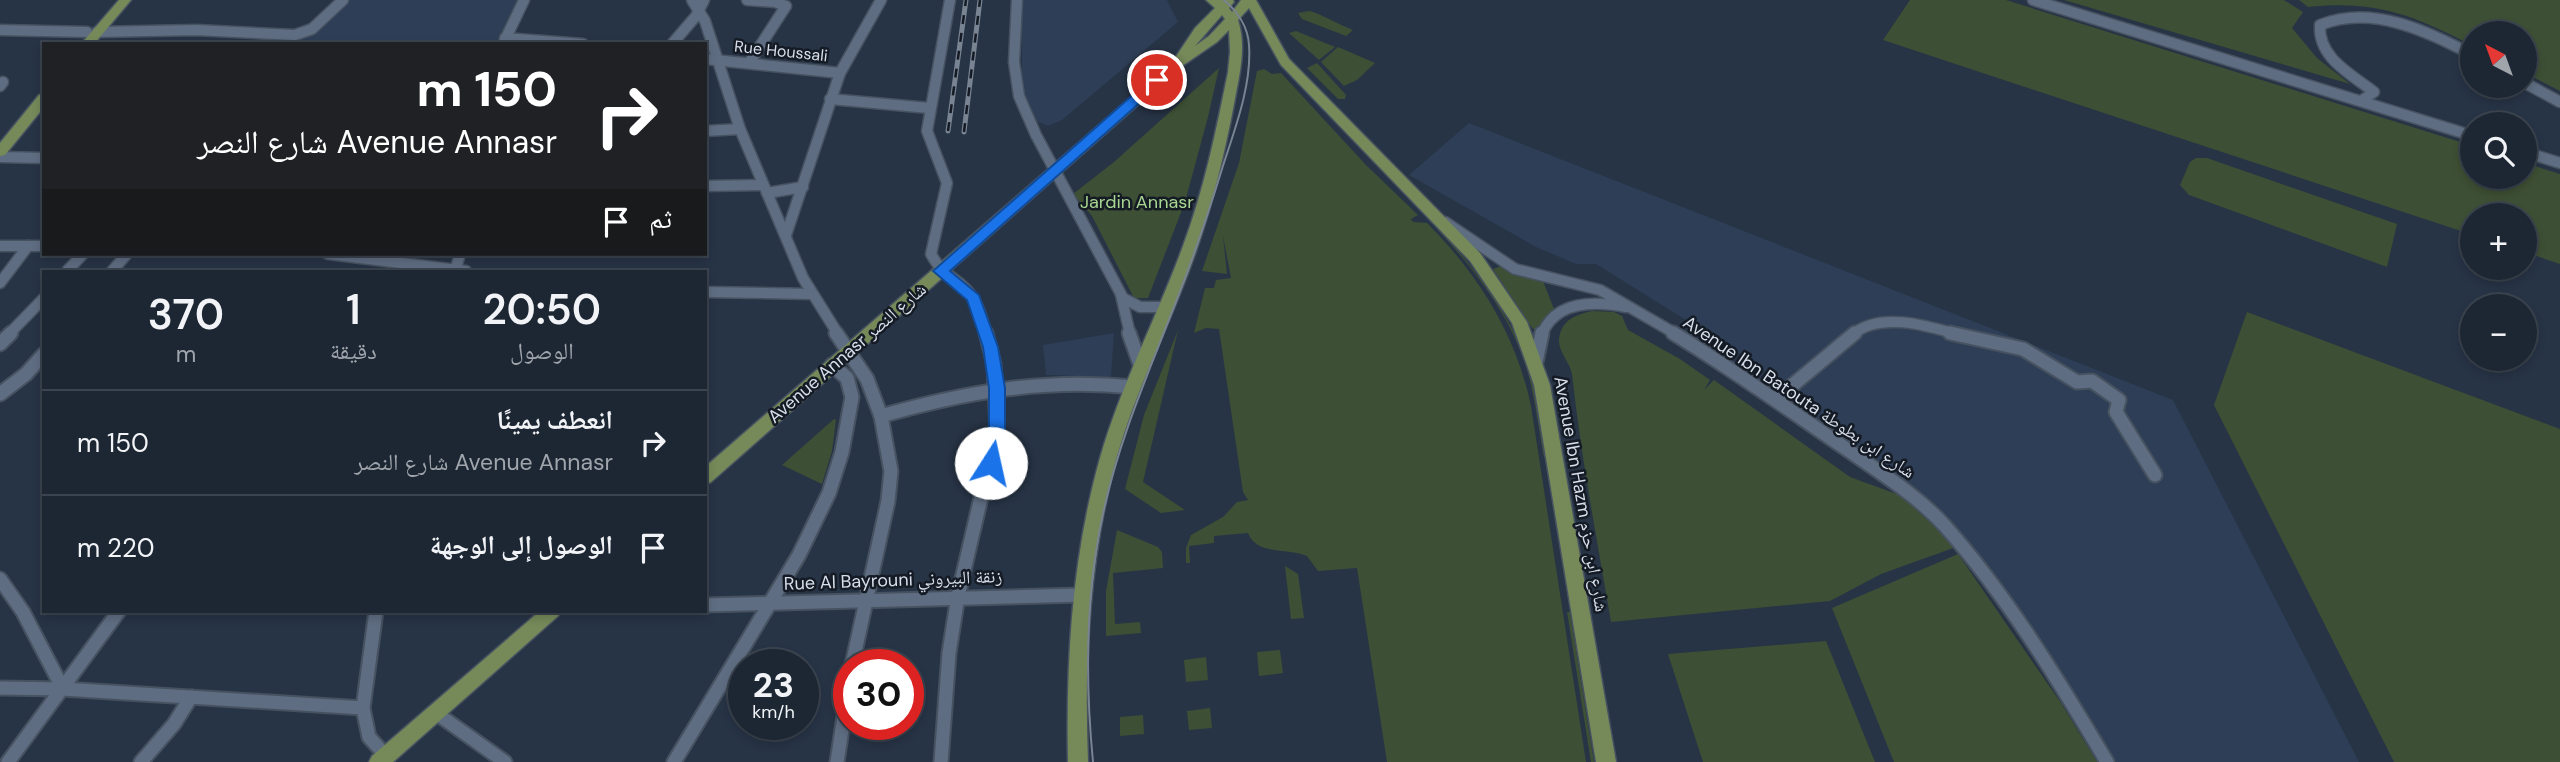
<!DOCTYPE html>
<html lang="ar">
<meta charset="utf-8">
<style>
:root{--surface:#1d2734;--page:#2a3340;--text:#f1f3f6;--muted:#a0a5ac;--line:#3b444f}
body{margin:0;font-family:"DM Sans","Noto Naskh Arabic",sans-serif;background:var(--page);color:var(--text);direction:rtl;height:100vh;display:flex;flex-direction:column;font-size:26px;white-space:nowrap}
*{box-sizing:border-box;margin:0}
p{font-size:23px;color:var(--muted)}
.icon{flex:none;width:38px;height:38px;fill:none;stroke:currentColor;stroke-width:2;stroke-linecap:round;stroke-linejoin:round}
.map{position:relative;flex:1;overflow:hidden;direction:ltr}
.panel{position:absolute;left:42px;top:270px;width:665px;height:343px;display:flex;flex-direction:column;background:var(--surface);border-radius:0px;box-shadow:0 4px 10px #0003,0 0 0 2px var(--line);direction:rtl}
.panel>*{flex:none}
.banner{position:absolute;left:42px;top:42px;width:665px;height:214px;border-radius:0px;box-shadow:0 4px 10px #0003,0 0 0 2px var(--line);direction:rtl;background:#202124;color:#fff;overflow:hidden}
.needle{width:46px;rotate:319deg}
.controls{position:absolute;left:2460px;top:21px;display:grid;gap:14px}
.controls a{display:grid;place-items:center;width:77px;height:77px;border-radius:50%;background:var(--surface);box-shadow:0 4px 10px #0003,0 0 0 2px var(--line);font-size:35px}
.speed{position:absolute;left:728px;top:649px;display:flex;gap:14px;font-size:35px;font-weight:700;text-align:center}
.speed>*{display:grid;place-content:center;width:91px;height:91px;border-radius:50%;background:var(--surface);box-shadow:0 4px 10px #0003,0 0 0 2px var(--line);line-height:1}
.speed small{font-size:18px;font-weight:400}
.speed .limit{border:10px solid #d22;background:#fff;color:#111}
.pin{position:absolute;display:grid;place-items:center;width:60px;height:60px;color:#fff;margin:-30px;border:4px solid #fff;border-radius:50%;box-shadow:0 2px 7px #0007}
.me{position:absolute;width:77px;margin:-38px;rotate:10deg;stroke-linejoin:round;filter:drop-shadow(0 0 5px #0008)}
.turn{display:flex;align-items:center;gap:24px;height:147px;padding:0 35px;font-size:32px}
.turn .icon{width:91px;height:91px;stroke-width:2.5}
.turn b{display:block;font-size:49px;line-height:60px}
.then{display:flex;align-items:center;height:66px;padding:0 35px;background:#0003;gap:14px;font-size:26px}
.eta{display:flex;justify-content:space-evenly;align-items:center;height:119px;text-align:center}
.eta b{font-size:42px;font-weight:600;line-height:49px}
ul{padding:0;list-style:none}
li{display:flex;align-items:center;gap:21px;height:105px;padding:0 35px;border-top:2px solid var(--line)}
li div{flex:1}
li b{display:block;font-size:26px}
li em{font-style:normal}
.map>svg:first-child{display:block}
</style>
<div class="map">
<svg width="2560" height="762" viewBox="0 0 2560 762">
<rect width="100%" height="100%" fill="#273446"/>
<g fill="#2d3e56">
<path d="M337,0H521L500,44H292Z"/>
<path d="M1023,0H1167L1178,22L1062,120L1048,126L1036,121L1022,90V43L1019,35Z"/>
<path d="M1469,123L2173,400L2359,762H2116L2037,633L1916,492L1798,406L1803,399L1752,361L1596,264H1576L1536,247L1409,175Z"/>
<path d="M1114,333L1111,377L1046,375L1043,345Z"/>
</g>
<g fill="#3d4f34">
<path d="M1910,0H2006L2473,146V177H2525V163L2560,174V264L2525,252V215H2473V235L1883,40Z"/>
<path d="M2064,0H2284L2303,12L2292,28L2317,58L2350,84Z"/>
<path d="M2299,0H2560V91L2525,73V33H2473V46C2413,15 2376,0 2308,7Z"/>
<path d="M1309,11C1317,12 1342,26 1353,30L1346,36L1302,19L1298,13Z"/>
<path d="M1296,31L1335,47L1319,60L1289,33Z"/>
<path d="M1338,47L1375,63L1357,80L1344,86L1321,62Z"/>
<path d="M1317,63L1346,95L1345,99H1338L1307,68Z"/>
<path d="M1219,68L1208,117L1185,202L1148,298H1134L1092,216L1073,194L1114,162Z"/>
<path d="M1264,69L1272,74L1281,73L1366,165L1418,215L1411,219L1413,222L1427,223C1478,274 1516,334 1531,406L1586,762H1387L1357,568L1318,571L1307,556C1287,547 1257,556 1248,533L1214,536V543L1189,546L1190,563H1186V548L1191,535L1223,517L1237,502L1248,500L1243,492L1219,329L1206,328L1194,333L1205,288H1214L1216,280L1231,278L1223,236L1227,274L1202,271L1239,163L1257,71Z"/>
<path d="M2196,158H2207L2397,224L2387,267L2189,195L2180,185L2190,162Z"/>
<path d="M1440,229C1477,272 1513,316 1529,371C1537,399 1541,428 1546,457H1544C1538,427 1535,396 1526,366C1509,314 1475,270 1438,230Z"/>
<path d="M1501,266L1525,277L1543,281L1554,309L1543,321L1539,333L1532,328L1493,269Z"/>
<path d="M1592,311L1614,312L1622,316L1628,330L1680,359L1710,380L1704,390L1714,380L1850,477L1902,496L1956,547L1881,574L1830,601L1611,622C1597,540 1581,457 1572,374C1570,363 1558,351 1559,340C1561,319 1576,315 1592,311Z"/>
<path d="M2247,312L2560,429V762H2394L2214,405Z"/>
<path d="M1178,330L1143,482L1185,510L1161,513L1125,489L1144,415Z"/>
<path d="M834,419L836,420L832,451L822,484L782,465Z"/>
<path d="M1117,530L1158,547L1162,552L1163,568L1113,573L1115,624L1140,622L1141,633L1106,636V591Z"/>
<path d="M1958,554L2061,703L2097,762H1894L1832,608Z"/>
<path d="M1285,566L1298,574L1304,618L1291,619Z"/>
<path d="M1567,612H1570L1594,762H1591Z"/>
<path d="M1826,641L1875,762H1703L1668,654Z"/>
<path d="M1280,650L1283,673L1259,676L1257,652Z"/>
<path d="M1206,657L1208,680L1186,682L1184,660Z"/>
<path d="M1210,708L1212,728L1189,730L1187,711Z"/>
<path d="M1143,715L1144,734L1120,736V717Z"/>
</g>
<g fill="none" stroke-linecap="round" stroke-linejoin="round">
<defs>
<g id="minor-far1">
<path d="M692,0L705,21L740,129L803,278L838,334"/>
<path d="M747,0L775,2L786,6L749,63"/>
<path d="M950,0L927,131L947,183L931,254C943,276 950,273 966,289C978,301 982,318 986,334"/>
<path d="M1017,0L1014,62L1019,96L1036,135L1123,298L1140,307H1166"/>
<path d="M2033,0L2473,136"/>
<path d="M0,30L87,32"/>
<path d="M97,32L196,30L295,35L312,29L343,0"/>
<path d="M505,38L583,44"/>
<path d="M503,44L524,0"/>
<path d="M672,44L696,16L704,0"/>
<path d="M705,59L840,73"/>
<path d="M2525,83L2560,102"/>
<path d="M0,86L3,82"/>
<path d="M830,99L929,108"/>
<path d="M2361,101L2374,92C2351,74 2318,58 2320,25C2372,4 2426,31 2473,55"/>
<path d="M705,131L740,129"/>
<path d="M2525,152L2560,163"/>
<path d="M0,157L44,158"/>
<path d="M705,186L762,185"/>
<path d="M767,193L803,187"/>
<path d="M1445,222L1515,269L1600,290L1676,334"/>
<path d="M786,235L840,73L881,0"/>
<path d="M0,246H44"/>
<path d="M328,254L466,271"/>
<path d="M67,271L83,254"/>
<path d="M112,271L127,254"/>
<path d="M455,271L460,254"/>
<path d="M0,283L28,246"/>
<path d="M705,292L811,294"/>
<path d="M1121,295L1130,334"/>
<path d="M9,334L44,298"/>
<path d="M1542,334C1556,300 1595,301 1626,307"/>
<path d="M1853,334C1880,312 1925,325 1956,334"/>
</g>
<g id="minor">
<path d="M836,333L867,379L881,416L891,471L888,501L852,665"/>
<path d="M1129,333L1141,367"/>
<path d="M1673,333C1732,369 1788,409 1845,448C1879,472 1917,495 1945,526C2008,597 2059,681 2107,762"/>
<path d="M1950,333L2023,349L2077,382L2092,381L2119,400L2116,412L2155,475"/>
<path d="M0,344L11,333"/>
<path d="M1536,362L1542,333"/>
<path d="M0,394L26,374L44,354"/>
<path d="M1776,399L1855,333"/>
<path d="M881,416C965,392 1045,378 1133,387"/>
<path d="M0,579L23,612L63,689"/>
<path d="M705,605L1081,595"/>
<path d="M376,611L363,708L369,737L386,756"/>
<path d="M0,688L63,689L363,708"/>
<path d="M436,713L505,762"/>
<path d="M8,762L119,611"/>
<path d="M141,762L174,724L191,697"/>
<path d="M674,762L799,555L829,493L842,452L852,397L847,378L832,365"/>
<path d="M837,762L849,684"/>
<path d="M941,762L949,653L958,596L997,429L994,364L986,333"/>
</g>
<g id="major">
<path d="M119,0H131L94,44H81Z"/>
<path d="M1206,0H1233L1234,2L1229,8L1232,12L1241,0H1256L1289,59L1480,253L1527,322L1550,385L1616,762H1596L1534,385L1512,323L1470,261L1281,65L1249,8L1238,20C1247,48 1239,76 1234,104C1223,162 1209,218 1188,273C1165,334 1135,393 1117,456C1089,556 1084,659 1088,762H1068C1066,659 1072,557 1100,458C1121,385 1157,317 1183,246C1204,190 1216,131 1228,72L1230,52L1229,30L1217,42L1182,66L711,482L705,484V467L1173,61L1195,28L1215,8ZM1222,15L1225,19L1209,36L1195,46Z"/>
<path d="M44,94V107L5,155L0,156V143L39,95Z"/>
<path d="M540,611H561L558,616L393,762H369L372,756Z"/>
</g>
</defs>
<use href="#minor-far1" stroke="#475261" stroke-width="13"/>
<use href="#minor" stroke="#475261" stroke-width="17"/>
<use href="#major" stroke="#475261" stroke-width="3"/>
<use href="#minor-far1" stroke="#5f6d82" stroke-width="10"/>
<use href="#minor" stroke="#5f6d82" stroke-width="13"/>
<use href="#major" fill="#758959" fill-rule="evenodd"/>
<path stroke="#798493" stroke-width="2" d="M1093,762C1085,679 1085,596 1103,514C1119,438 1151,367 1179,294C1195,253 1209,211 1222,169C1234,131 1252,86 1249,45C1248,27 1237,11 1224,0"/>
<defs>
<g id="rail">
<path d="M948,131L966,0"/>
<path d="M964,132L980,0"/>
</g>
</defs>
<use href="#rail" stroke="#798493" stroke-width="5"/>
<use href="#rail" stroke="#151b24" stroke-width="2.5" stroke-dasharray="9" stroke-linecap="butt"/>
</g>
<path fill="#1a73e8" stroke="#114b97" stroke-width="2" d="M1157,76L1162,77V83L950,271L979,295L998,347L1005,388V429L999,463L997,468H985L982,463L989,429V388L983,347L967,300L933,271L1153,77Z"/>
<g text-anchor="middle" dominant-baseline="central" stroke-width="5" stroke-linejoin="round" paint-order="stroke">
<g font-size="16" fill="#d7dfeb" stroke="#151b24">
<text transform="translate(781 51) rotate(6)">Rue Houssali</text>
</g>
<g font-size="18" fill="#a9d792" stroke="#151b24">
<text x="1137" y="202">Jardin Annasr</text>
</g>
<g font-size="18" fill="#d7dfeb" stroke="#151b24">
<text transform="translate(847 353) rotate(-41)">Avenue Annasr شارع النصر</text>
<text transform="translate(1799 397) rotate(34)">Avenue Ibn Batouta شارع ابن بطوطة</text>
<text transform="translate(1581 494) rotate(80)">Avenue Ibn Hazm شارع ابن حزم</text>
<text transform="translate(893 580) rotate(-2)">Rue Al Bayrouni زنقة البيروني</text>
</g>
</g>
</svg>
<div class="controls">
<a><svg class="needle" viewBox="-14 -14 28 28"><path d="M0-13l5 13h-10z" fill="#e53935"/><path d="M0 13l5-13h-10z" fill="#a0a5ac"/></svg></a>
<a><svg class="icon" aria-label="search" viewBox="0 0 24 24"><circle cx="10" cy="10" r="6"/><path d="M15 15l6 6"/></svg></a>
<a>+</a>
<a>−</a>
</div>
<div class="speed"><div>23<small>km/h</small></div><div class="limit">30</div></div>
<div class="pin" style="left:1157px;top:80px;background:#d93025"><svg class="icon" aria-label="arrive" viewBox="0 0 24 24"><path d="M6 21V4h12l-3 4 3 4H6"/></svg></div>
<svg class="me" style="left:991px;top:463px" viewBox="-20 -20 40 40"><circle r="19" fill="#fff"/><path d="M0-13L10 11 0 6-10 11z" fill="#1a73e8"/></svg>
<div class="banner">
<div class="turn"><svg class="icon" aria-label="right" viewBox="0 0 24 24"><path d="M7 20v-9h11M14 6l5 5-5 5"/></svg><div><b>150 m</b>Avenue Annasr شارع النصر</div></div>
<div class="then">ثم<svg class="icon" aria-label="arrive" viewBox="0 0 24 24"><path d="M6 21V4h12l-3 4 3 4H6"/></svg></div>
</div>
<section class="panel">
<div class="eta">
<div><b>20:50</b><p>الوصول</p></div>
<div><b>1</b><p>دقيقة</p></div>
<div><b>370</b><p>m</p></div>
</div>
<ul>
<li><svg class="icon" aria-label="right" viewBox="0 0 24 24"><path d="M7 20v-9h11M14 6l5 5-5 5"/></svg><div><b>انعطف يمينًا</b><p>Avenue Annasr شارع النصر</p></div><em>150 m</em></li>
<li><svg class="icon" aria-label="arrive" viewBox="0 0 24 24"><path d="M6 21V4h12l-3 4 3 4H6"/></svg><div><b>الوصول إلى الوجهة</b></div><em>220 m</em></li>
</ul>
</section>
</div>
